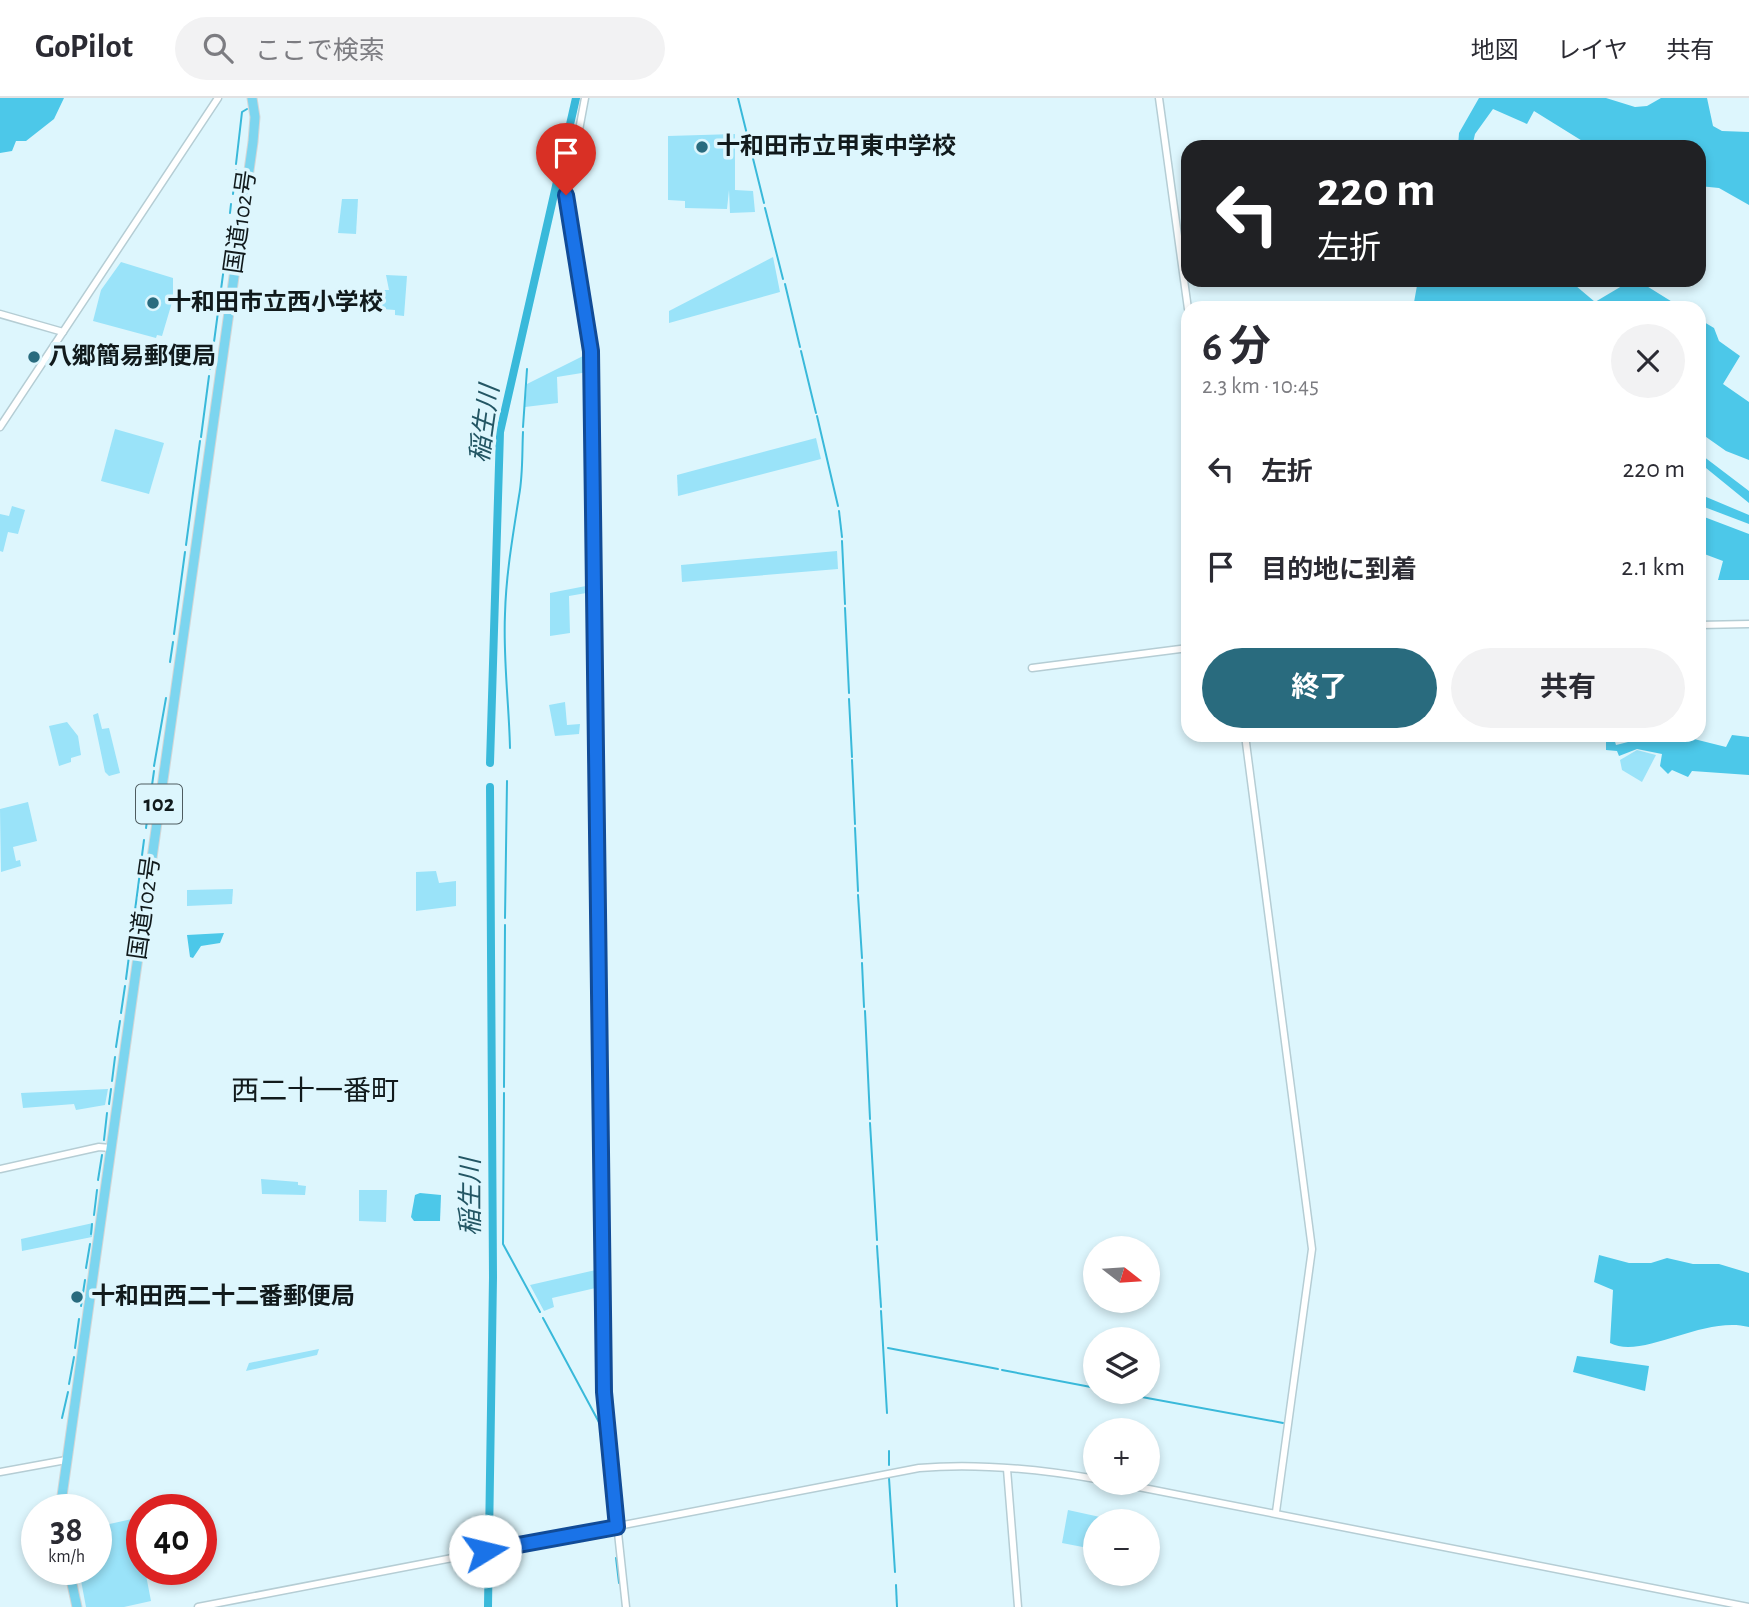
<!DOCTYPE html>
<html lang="ja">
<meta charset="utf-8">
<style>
:root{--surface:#fff;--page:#f2f2f3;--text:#2b2b33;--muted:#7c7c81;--line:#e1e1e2;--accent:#296b7e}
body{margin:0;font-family:"Alegreya Sans","Noto Sans JP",sans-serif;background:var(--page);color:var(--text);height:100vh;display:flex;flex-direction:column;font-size:26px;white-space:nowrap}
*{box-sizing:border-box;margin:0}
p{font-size:23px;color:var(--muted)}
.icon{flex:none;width:38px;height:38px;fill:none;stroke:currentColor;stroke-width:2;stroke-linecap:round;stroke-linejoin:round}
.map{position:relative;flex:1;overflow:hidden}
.side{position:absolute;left:1181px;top:203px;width:525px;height:441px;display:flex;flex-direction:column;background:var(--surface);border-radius:21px;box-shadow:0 4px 10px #0003}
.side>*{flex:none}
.top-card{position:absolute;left:1181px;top:42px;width:525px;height:147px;border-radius:21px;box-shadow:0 4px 10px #0003;background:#202124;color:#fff;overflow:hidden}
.needle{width:46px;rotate:107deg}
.controls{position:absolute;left:1083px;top:1138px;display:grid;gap:14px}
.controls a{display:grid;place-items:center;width:77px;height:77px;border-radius:50%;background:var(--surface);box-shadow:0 4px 10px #0003;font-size:35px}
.speed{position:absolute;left:21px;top:1396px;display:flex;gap:14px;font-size:35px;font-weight:700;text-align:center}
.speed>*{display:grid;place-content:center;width:91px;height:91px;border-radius:50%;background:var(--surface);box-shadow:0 4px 10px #0003;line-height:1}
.speed small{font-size:18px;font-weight:400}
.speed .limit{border:10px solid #d22;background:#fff;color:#111}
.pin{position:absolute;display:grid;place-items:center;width:60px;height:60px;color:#fff;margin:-72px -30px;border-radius:50% 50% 50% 0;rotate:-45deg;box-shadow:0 0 7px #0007}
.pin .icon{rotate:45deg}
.me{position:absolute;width:77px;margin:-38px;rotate:81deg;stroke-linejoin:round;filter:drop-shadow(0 0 5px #0008)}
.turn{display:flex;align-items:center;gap:24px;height:147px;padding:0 21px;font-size:32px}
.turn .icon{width:91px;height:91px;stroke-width:2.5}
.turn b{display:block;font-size:49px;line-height:60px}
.round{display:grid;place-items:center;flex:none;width:74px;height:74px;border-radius:37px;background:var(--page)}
.overview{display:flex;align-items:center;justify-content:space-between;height:119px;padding:0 21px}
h1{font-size:42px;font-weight:700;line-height:52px}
.primary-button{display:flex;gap:14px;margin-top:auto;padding:14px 21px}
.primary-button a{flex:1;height:80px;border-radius:42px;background:var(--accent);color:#fff;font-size:28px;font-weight:700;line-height:80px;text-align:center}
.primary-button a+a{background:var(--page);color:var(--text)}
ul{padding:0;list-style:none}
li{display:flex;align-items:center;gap:21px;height:98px;padding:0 21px}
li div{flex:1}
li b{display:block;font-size:26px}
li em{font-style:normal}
header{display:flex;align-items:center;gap:42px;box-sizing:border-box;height:98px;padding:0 35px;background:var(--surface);border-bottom:2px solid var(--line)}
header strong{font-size:33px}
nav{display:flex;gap:38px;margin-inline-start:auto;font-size:24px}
.search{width:490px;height:63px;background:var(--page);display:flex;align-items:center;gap:18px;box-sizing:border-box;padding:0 24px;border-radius:38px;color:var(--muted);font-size:26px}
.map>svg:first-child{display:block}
</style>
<header>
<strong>GoPilot</strong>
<div class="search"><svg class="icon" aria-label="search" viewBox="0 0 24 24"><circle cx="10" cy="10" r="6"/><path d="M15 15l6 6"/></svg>ここで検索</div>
<nav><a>地図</a><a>レイヤ</a><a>共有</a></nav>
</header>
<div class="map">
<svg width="1749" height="1509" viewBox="0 0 1749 1509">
<rect width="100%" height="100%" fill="#ddf6fd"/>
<g fill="#9ae3f9">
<path d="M735,36V92L753,93L755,114L730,115L729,92L727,111L685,110V103L668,102V38Z"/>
<path d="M342,101H358L356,136L338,135Z"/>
<path d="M773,159L780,194L669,225V213Z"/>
<path d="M121,164L173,180V201L162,238L157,237L156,240L93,223L101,192Z"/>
<path d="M386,177L407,178L404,218L395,217V212L382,211L383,192H389Z"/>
<path d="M589,255L588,274L557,279L558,305L525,309L527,286Z"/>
<path d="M115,331L164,345L149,396L101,383Z"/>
<path d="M816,340L821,361L678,398L677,377Z"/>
<path d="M12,408L25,412L18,436L8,434L3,454L0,453V416L9,418Z"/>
<path d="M837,453L838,471L682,484L681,467Z"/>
<path d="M591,487L592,494L569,498L570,535L550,538V495Z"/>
<path d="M565,604L567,627L580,626L579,636L555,638L549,607Z"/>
<path d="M98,615L102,631L109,630L120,675L109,678L105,674L93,617Z"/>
<path d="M67,624L78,638L81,657L71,660V664L59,668L49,628Z"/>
<path d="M1637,652L1656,657L1642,684L1622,672L1620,662Z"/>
<path d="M28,704L37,743L13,749L16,763L20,762L21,768L1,774L0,711Z"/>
<path d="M436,773L439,785L456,783V808L416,813V774Z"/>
<path d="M233,791L232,806L187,808V792Z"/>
<path d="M108,991L105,1007L76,1012L74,1006L23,1010L21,995Z"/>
<path d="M261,1081L298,1084V1087L306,1088L305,1097L262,1096Z"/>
<path d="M359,1092H387L386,1124L359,1123Z"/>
<path d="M93,1125L92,1139L22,1153L21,1141Z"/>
<path d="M600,1171V1189L552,1200L554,1209L544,1213L530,1187Z"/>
<path d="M319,1251L317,1257L246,1273L249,1265Z"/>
<path d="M1068,1412L1100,1419L1096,1423L1093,1451L1062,1445Z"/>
<path d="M132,1421L135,1424L142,1472H145L151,1503L124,1509H86L79,1472H96V1429Z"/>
</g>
<g fill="#4cc8e9">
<path d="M0,0H64L54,21L26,43H16L12,53L0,55Z"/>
<path d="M1479,0H1606L1635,9L1647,8L1661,0H1707L1713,28L1722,33L1749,34V107L1719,90L1699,88V49H1622L1603,45L1592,49L1534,13L1527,26L1493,11L1475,36L1472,49H1458L1459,35Z"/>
<path d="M1418,182H1569L1595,204L1632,182H1637L1682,210H1413Z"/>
<path d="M1699,221L1714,230L1719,243L1740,258L1723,286L1749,304V362L1726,353L1699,334Z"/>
<path d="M1699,355L1749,393V405L1706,370L1699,369Z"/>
<path d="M1699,396L1749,417V426L1699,407Z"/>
<path d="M1699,417L1749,436V482H1718L1723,463L1699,454L1704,445L1699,443Z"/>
<path d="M1606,637H1613L1616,647L1636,642L1635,637H1678L1726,649L1732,637L1749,639V677L1692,673L1688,679L1672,672L1668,676L1660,668L1662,656L1637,651L1619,658L1617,653L1606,652Z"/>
<path d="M224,835L220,845L201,848L193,860L190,859L187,837Z"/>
<path d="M420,1095L441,1097L440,1123H414L411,1119L415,1097Z"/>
<path d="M1599,1157L1629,1165H1651L1667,1160L1693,1166H1719L1749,1175V1229C1703,1217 1643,1262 1610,1245L1613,1192L1594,1184Z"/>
<path d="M1577,1258L1649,1268L1645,1293L1573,1274Z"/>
</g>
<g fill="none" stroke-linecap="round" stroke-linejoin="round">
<g stroke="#39b9da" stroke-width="2">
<path d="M738,0L764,105"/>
<path d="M236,66L242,14L247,11"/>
<path d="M234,82L236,72"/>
<path d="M233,96L234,87"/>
<path d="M765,110L783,181"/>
<path d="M230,115L231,106"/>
<path d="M226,147L229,127"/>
<path d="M785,186L800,249"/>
<path d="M801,253L816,315"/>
<path d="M212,259L226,154"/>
<path d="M210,271L211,265"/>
<path d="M817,318L838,408"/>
<path d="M523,329L527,271"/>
<path d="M201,339L209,278"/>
<path d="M839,413L842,439"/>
<path d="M842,443L845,506"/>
<path d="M186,447L200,343"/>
<path d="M845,510L849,595"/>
<path d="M174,536L185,454"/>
<path d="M170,564L173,544"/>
<path d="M849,601L852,659"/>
<path d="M510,650C509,605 503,562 505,516C506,476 513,437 519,398C523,377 522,355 523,334"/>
<path d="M852,662L855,726"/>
<path d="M154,668L166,600"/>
<path d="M146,730L154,673"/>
<path d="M855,730L858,793"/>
<path d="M141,765L144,742"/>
<path d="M858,797L862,860"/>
<path d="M505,820L507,683"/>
<path d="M862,865L864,909"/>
<path d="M126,881L140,774"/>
<path d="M865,913L870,1021"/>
<path d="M121,915L125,888"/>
<path d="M116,949L120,923"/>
<path d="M112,983L115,959"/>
<path d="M504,989L505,827"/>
<path d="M504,995L503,1146L540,1214"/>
<path d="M109,1006L111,991"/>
<path d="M870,1025L877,1142"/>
<path d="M104,1042L107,1015"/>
<path d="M98,1082L102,1057"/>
<path d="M94,1117L97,1092"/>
<path d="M91,1136L92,1126"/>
<path d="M877,1148L881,1209"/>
<path d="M86,1170L90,1146"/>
<path d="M81,1208L85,1182"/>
<path d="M881,1213L887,1315"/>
<path d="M543,1220L601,1328"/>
<path d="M75,1250L79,1221"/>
<path d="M888,1250L998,1271"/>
<path d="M1002,1272L1096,1290"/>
<path d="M69,1286L74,1259"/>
<path d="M1112,1293L1114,1294"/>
<path d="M1120,1295L1283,1325"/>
<path d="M62,1320L68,1294"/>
<path d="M602,1337L603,1345"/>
<path d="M604,1352L606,1366"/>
<path d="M889,1353V1367"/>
<path d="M889,1380L895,1474"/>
<path d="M616,1460L619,1485"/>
<path d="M896,1487L897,1509"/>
</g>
<g stroke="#39b9da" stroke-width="8">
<path d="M490,665L500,334L576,0"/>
<path d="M488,1509L493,1179L490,689"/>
</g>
<defs>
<g id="minor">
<path d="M585,0L566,102L590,232L591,253L605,1314L626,1509"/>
<path d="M1159,0L1188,211"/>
<path d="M0,216L63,234"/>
<path d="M0,329L218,0"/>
<path d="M1699,527L1749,526"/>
<path d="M1032,570L1188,550"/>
<path d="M1245,637L1312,1151L1276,1414"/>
<path d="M0,1071L99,1049L110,1050"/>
<path d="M1007,1371L1018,1509"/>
<path d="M0,1374L66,1362"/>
<path d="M1113,1384L1749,1509"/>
<path d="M198,1509L919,1370C977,1365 1038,1371 1096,1381"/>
</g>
<g id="highway">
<path d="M60,1412L253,44L255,19L252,0"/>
<path d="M69,1472L77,1509"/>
</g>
</defs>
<use href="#minor" stroke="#b5cdd4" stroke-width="9"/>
<use href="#highway" stroke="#d4d6d6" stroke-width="11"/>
<use href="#minor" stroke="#fff" stroke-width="6"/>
<use href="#highway" stroke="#7cd5ef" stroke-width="9"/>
</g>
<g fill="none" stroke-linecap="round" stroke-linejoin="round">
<defs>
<path id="route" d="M485,1453L617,1429L604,1294L591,253L566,97"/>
</defs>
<use href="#route" stroke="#114b97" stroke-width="18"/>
<use href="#route" stroke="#1a73e8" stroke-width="12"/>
</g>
<g fill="#296b7e" stroke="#ddf6fd" stroke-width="2.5">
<circle cx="702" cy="49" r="7"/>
<circle cx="153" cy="205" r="7"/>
<circle cx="34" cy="259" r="7"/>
<circle cx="77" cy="1199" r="7"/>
</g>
<g text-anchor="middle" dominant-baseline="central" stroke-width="7" stroke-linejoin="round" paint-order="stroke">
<rect fill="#ddf6fd" stroke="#4e5c60" stroke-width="2" x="136" y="686.5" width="46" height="39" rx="5"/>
<g font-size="23" font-weight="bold" fill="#111a1c">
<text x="159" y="706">102</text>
</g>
<g font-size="24" font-weight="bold" fill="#111a1c" stroke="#ddf6fd" text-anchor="start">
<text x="716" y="49">十和田市立甲東中学校</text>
<text x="167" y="205">十和田市立西小学校</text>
<text x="48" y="259">八郷簡易郵便局</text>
<text x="91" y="1199">十和田西二十二番郵便局</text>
</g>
<g font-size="24" fill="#111a1c" stroke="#ddf6fd">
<text transform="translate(241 124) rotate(-82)">国道102号</text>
<text transform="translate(145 810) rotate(-82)">国道102号</text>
</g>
<g font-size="26" font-style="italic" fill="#235664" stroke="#ddf6fd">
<text transform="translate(485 326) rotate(-82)">稲生川</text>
<text transform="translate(471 1099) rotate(-90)">稲生川</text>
</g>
<g font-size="28" fill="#111a1c" stroke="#ddf6fd">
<text x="315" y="994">西二十一番町</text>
</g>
</g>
</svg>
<div class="controls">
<a><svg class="needle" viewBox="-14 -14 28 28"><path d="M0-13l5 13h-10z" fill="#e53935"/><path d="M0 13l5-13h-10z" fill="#7c7c81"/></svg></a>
<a><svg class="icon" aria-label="layers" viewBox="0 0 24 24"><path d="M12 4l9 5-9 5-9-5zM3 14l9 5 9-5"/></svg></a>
<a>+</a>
<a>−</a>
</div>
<div class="speed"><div>38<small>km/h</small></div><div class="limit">40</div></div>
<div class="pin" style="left:566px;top:97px;background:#d93025"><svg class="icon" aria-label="arrive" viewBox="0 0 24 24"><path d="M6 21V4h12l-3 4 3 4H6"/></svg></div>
<svg class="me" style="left:485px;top:1453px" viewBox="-20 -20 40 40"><circle r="19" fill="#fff"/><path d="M0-13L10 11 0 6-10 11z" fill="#1a73e8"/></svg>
<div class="top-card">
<div class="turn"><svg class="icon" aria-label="left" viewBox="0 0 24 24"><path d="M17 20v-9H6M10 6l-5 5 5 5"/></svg><div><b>220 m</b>左折</div></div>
</div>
<section class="side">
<div class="overview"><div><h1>6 分</h1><p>2.3 km · 10:45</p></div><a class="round"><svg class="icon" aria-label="close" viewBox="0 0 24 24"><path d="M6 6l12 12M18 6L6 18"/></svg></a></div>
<ul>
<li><svg class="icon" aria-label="left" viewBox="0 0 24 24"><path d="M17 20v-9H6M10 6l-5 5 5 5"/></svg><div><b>左折</b></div><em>220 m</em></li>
<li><svg class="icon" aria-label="arrive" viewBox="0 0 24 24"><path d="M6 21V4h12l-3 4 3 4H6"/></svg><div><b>目的地に到着</b></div><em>2.1 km</em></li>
</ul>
<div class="primary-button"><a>終了</a><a>共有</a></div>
</section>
</div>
